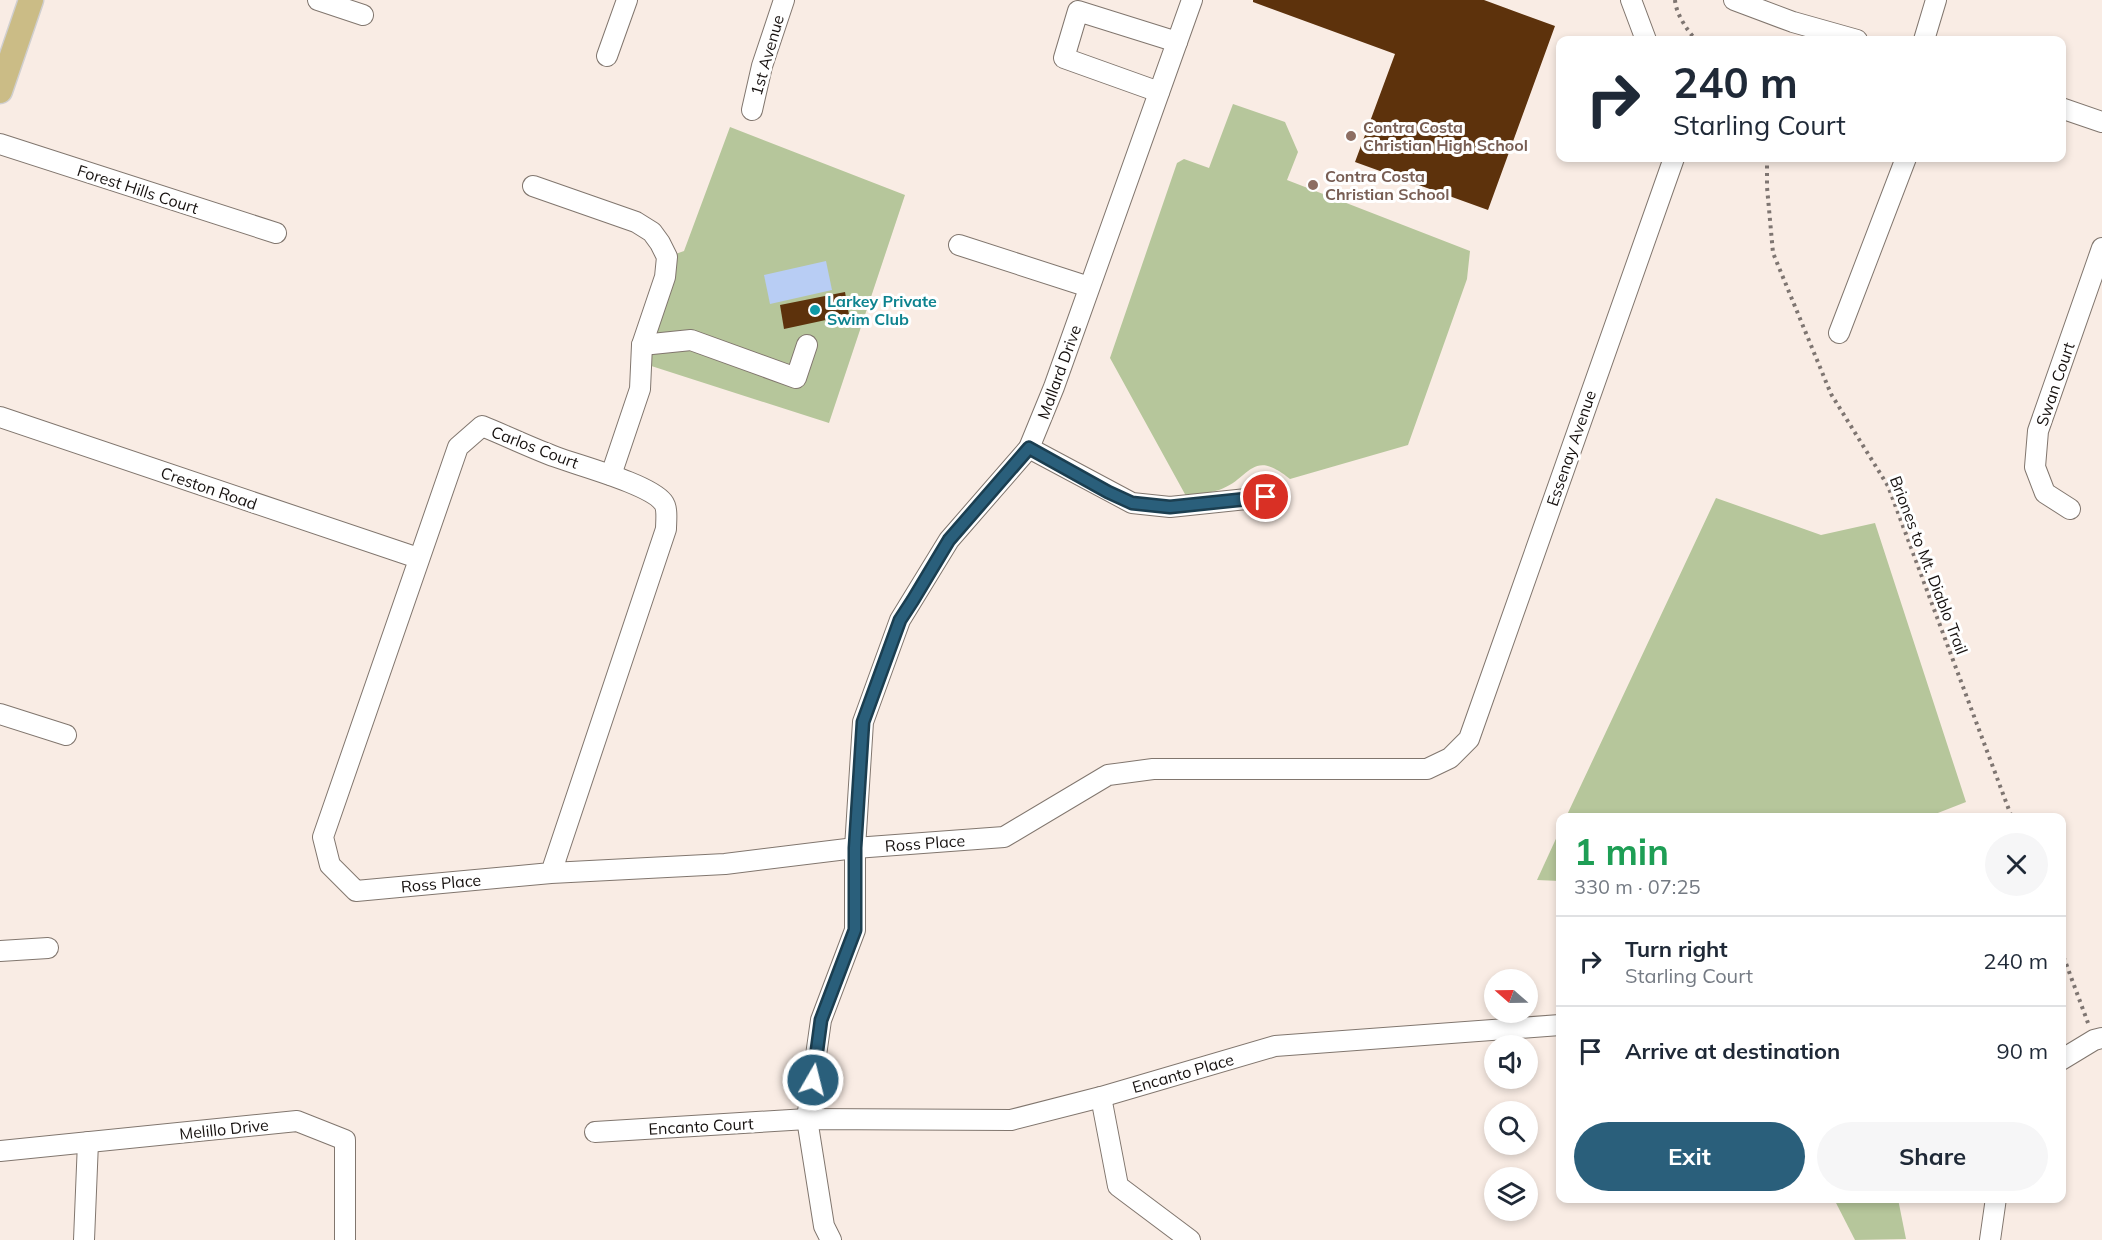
<!DOCTYPE html>
<meta charset="utf-8">
<style>
:root{--surface:#fff;--page:#f6f6f7;--text:#1f2937;--muted:#747a83;--line:#e0e1e3;--accent:#2a5f7b}
body{margin:0;font-family:Mulish,sans-serif;background:var(--page);color:var(--text);height:100vh;display:flex;flex-direction:column;font-size:22px;white-space:nowrap}
*{box-sizing:border-box;margin:0}
p{font-size:20px;color:var(--muted)}
.icon{flex:none;width:33px;height:33px;fill:none;stroke:currentColor;stroke-width:2;stroke-linecap:round;stroke-linejoin:round}
.map{position:relative;flex:1;overflow:hidden}
.drawer{position:absolute;left:1556px;top:813px;width:510px;height:390px;display:flex;flex-direction:column;background:var(--surface);border-radius:12px;box-shadow:0 3px 9px #0003}
.drawer>*{flex:none}
.hud{position:absolute;left:1556px;top:36px;width:510px;height:126px;border-radius:12px;box-shadow:0 3px 9px #0003;background:#fff;color:var(--text);overflow:hidden}
.needle{width:39px;rotate:290deg}
.tools{position:absolute;left:1484px;top:969px;display:grid;gap:12px}
.tools a{display:grid;place-items:center;width:54px;height:54px;border-radius:50%;background:var(--surface);box-shadow:0 3px 9px #0003;font-size:30px}
.pin{position:absolute;display:grid;place-items:center;width:51px;height:51px;color:#fff;margin:-26px;border:3px solid #fff;border-radius:50%;box-shadow:0 2px 6px #0007}
.me{position:absolute;width:66px;margin:-33px;rotate:8deg;stroke-linejoin:round;filter:drop-shadow(0 0 4px #0008)}
.turn{display:flex;align-items:center;gap:21px;height:126px;padding:0 18px;font-size:27px}
.turn .icon{width:78px;height:78px;stroke-width:2.5}
.turn b{display:block;font-size:42px;line-height:51px}
.round{display:grid;place-items:center;flex:none;width:63px;height:63px;border-radius:32px;background:var(--page)}
.overview{display:flex;align-items:center;justify-content:space-between;height:102px;padding:0 18px}
h1{font-size:36px;font-weight:700;line-height:45px;color:#1e9e55}
.primary-button{display:flex;gap:12px;margin-top:auto;padding:12px 18px}
.primary-button a{flex:1;height:69px;border-radius:36px;background:var(--accent);color:#fff;font-size:24px;font-weight:700;line-height:69px;text-align:center}
.primary-button a+a{background:var(--page);color:var(--text)}
ul{padding:0;list-style:none}
li{display:flex;align-items:center;gap:18px;height:90px;padding:0 18px;border-top:2px solid var(--line)}
li div{flex:1}
li b{display:block;font-size:22px}
li em{font-style:normal}
.map>svg:first-child{display:block}
</style>
<div class="map">
<svg width="2102" height="1240" viewBox="0 0 2102 1240">
<rect width="100%" height="100%" fill="#f9ece4"/>
<g fill="#b6c69b">
<path d="M1233,104L1285,122L1298,152L1287,180L1470,251L1467,279L1408,445L1290,479C1251,447 1250,480 1219,490C1209,493 1196,494 1186,496L1110,358L1177,163L1184,159L1209,168Z"/>
<path d="M730,127L905,195L829,423L642,363L667,257L684,251Z"/>
<path d="M1716,498L1821,535L1875,523L1966,802L1925,818L1566,817Z"/>
<path d="M1560,830V881L1537,880Z"/>
<path d="M1834,1199H1898L1906,1239L1855,1240Z"/>
</g>
<path fill="#b8cdf4" d="M826,261L832,290L770,304L764,275Z"/>
<g fill="#5d320c">
<path d="M1253,0H1484L1555,26L1488,210L1355,162L1395,54L1253,2Z"/>
<path d="M845,292L849,315L784,329L780,305Z"/>
</g>
<g fill="none" stroke-linecap="round" stroke-linejoin="round">
<defs>
<g id="minor">
<path d="M318,0L363,15"/>
<path d="M1631,0L1646,40"/>
<path d="M1734,0L1793,22L1857,40"/>
<path d="M1924,40L1936,0"/>
<path d="M607,56L627,0"/>
<path d="M1159,92L1064,58L1078,11L1177,42"/>
<path d="M2061,108L2102,122"/>
<path d="M752,110L762,66L784,0"/>
<path d="M0,144L276,233"/>
<path d="M533,186L636,222L652,232L660,243L667,257L665,277L642,345L640,389L611,475"/>
<path d="M959,245L1089,287"/>
<path d="M1839,333L1906,158"/>
<path d="M642,345L691,340L796,378L807,345"/>
<path d="M0,417L418,558"/>
<path d="M1029,448L1132,503L1170,507L1266,497"/>
<path d="M2070,509L2045,493L2035,467L2038,431L2102,248"/>
<path d="M0,714L66,735"/>
<path d="M551,873L666,529C666,521 668,508 663,502C649,484 580,466 556,457C531,448 507,436 482,426L458,447L323,837L330,865L356,891L551,873L725,864L855,848L1004,837L1108,775L1153,769H1427L1450,758L1469,739L1674,158"/>
<path d="M0,951L48,948"/>
<path d="M2061,1060L2094,1040L2102,1038"/>
<path d="M1101,1097L1118,1186L1190,1240"/>
<path d="M595,1132L807,1119L1011,1120L1101,1097L1275,1046L1560,1025"/>
<path d="M0,1151L297,1121L345,1140V1240"/>
<path d="M84,1240L88,1142"/>
<path d="M831,1240L824,1226L807,1119L821,1020L855,930V848L863,722L900,620L949,540L1029,448L1054,387L1192,0"/>
<path d="M1990,1240L1996,1198"/>
</g>
<path id="major" d="M0,91L31,0"/>
</defs>
<use href="#minor" stroke="#81766e" stroke-width="22"/>
<use href="#major" stroke="#d0cfcf" stroke-width="27"/>
<g stroke="#7e7571" stroke-width="4" stroke-dasharray="3 4.5" stroke-linecap="butt">
<path d="M1675,0C1676,14 1687,30 1696,40"/>
<path d="M1767,158V187L1773,253L1831,394L1888,486L2012,818"/>
<path d="M2061,950L2088,1023"/>
</g>
<use href="#minor" stroke="#fff" stroke-width="20"/>
<use href="#major" stroke="#cbbc86" stroke-width="24"/>
</g>
<g fill="none" stroke-linecap="round" stroke-linejoin="round">
<defs>
<path id="route" d="M813,1080L821,1020L855,930V848L863,722L900,620L913,600L949,540L1029,448L1108,492L1132,503L1170,507L1266,497"/>
</defs>
<use href="#route" stroke="#1b3e50" stroke-width="15"/>
<use href="#route" stroke="#2a5f7b" stroke-width="10"/>
</g>
<g fill="#8d6e63" stroke="#fff" stroke-width="2">
<circle cx="1351" cy="136" r="6"/>
<circle cx="1313" cy="185" r="6"/>
</g>
<circle fill="#0f9aa8" stroke="#fff" stroke-width="2" cx="815" cy="310" r="6"/>
<g text-anchor="middle" dominant-baseline="central" stroke-width="6" stroke-linejoin="round" paint-order="stroke">
<g font-size="16" fill="#16110f" stroke="#fff">
<text transform="translate(767 55) rotate(-74)">1st Avenue</text>
<text transform="translate(138 189) rotate(18)">Forest Hills Court</text>
<text transform="translate(1059 372) rotate(-70)">Mallard Drive</text>
<text transform="translate(2055 384) rotate(-71)">Swan Court</text>
<text transform="translate(535 447) rotate(21)">Carlos Court</text>
<text transform="translate(1571 448) rotate(-71)">Essenay Avenue</text>
<text transform="translate(209 488) rotate(19)">Creston Road</text>
<text transform="translate(1929 565) rotate(69)">Briones to Mt. Diablo Trail</text>
<text transform="translate(925 843) rotate(-4)">Ross Place</text>
<text transform="translate(441 883) rotate(-5)">Ross Place</text>
<text transform="translate(1183 1073) rotate(-16)">Encanto Place</text>
<text transform="translate(701 1126) rotate(-3)">Encanto Court</text>
<text transform="translate(224 1129) rotate(-6)">Melillo Drive</text>
</g>
<g font-size="16" font-weight="bold" fill="#785e54" stroke="#fff" text-anchor="start">
<text x="1363" y="127">Contra Costa<tspan x="1363" dy="18">Christian High School</tspan></text>
<text x="1325" y="176">Contra Costa<tspan x="1325" dy="18">Christian School</tspan></text>
</g>
<g font-size="16" font-weight="bold" fill="#0d838f" stroke="#fff" text-anchor="start">
<text x="827" y="301">Larkey Private<tspan x="827" dy="18">Swim Club</tspan></text>
</g>
</g>
</svg>
<div class="tools">
<a><svg class="needle" viewBox="-14 -14 28 28"><path d="M0-13l5 13h-10z" fill="#e53935"/><path d="M0 13l5-13h-10z" fill="#747a83"/></svg></a>
<a><svg class="icon" aria-label="sound" viewBox="0 0 24 24"><path d="M4 9h4l5-4v14l-5-4H4zM17 9q2 3 0 6"/></svg></a>
<a><svg class="icon" aria-label="search" viewBox="0 0 24 24"><circle cx="10" cy="10" r="6"/><path d="M15 15l6 6"/></svg></a>
<a><svg class="icon" aria-label="layers" viewBox="0 0 24 24"><path d="M12 4l9 5-9 5-9-5zM3 14l9 5 9-5"/></svg></a>
</div>
<div class="pin" style="left:1266px;top:497px;background:#d93025"><svg class="icon" aria-label="arrive" viewBox="0 0 24 24"><path d="M6 21V4h12l-3 4 3 4H6"/></svg></div>
<svg class="me" style="left:813px;top:1080px" viewBox="-20 -20 40 40"><circle r="17" fill="#2a5f7b" stroke="#fff" stroke-width="3"/><path d="M0-11L8 9 0 5-8 9z" fill="#fff"/></svg>
<div class="hud">
<div class="turn"><svg class="icon" aria-label="right" viewBox="0 0 24 24"><path d="M7 20v-9h11M14 6l5 5-5 5"/></svg><div><b>240 m</b>Starling Court</div></div>
</div>
<section class="drawer">
<div class="overview"><div><h1>1 min</h1><p>330 m · 07:25</p></div><a class="round"><svg class="icon" aria-label="close" viewBox="0 0 24 24"><path d="M6 6l12 12M18 6L6 18"/></svg></a></div>
<ul>
<li><svg class="icon" aria-label="right" viewBox="0 0 24 24"><path d="M7 20v-9h11M14 6l5 5-5 5"/></svg><div><b>Turn right</b><p>Starling Court</p></div><em>240 m</em></li>
<li><svg class="icon" aria-label="arrive" viewBox="0 0 24 24"><path d="M6 21V4h12l-3 4 3 4H6"/></svg><div><b>Arrive at destination</b></div><em>90 m</em></li>
</ul>
<div class="primary-button"><a>Exit</a><a>Share</a></div>
</section>
</div>
